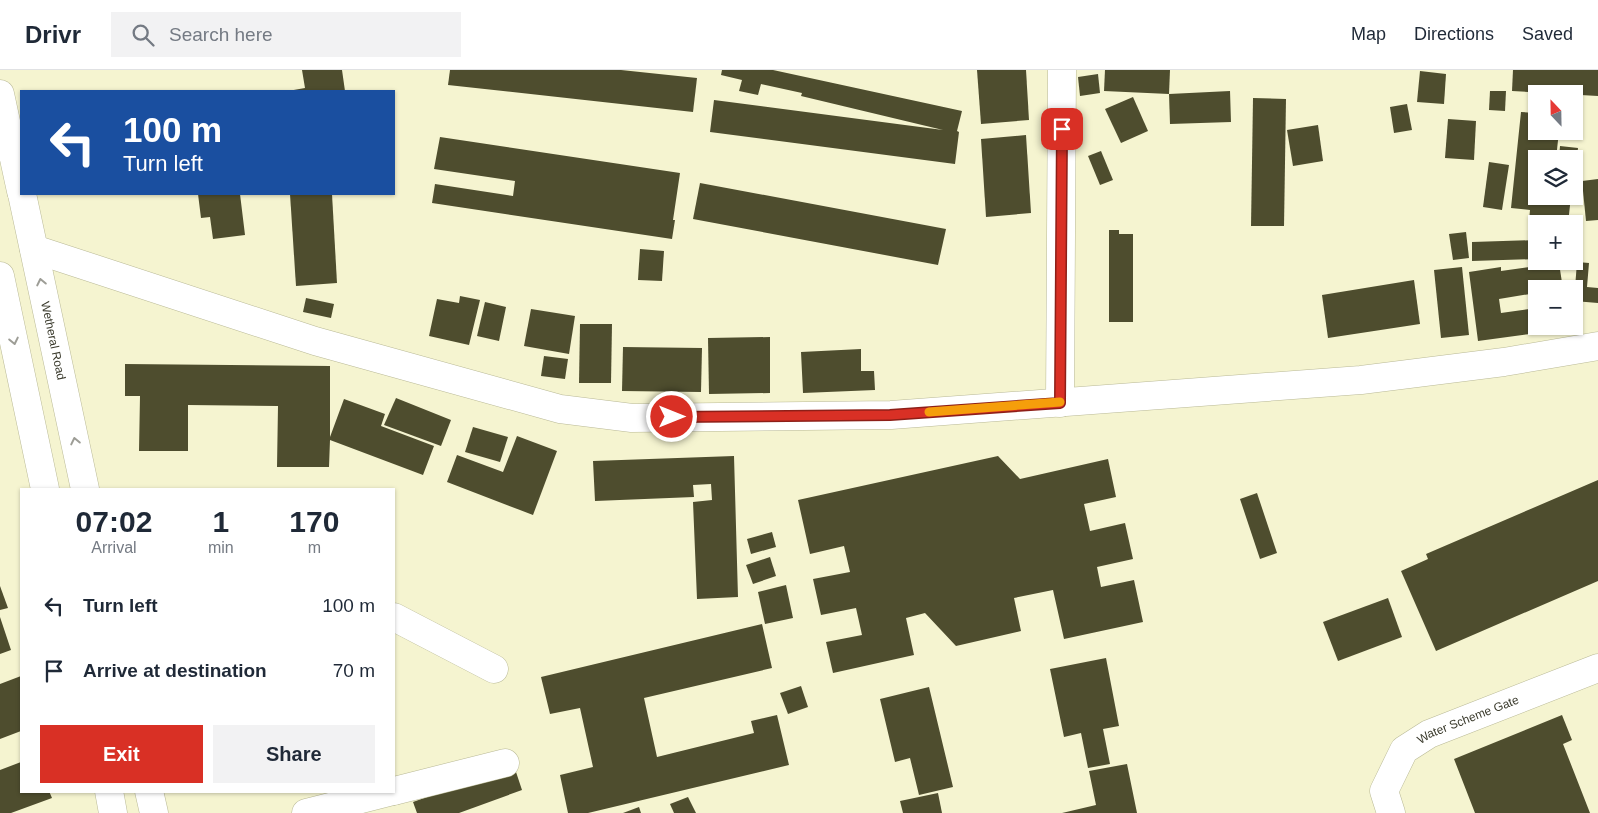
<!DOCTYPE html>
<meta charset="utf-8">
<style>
:root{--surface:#fff;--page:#f2f2f3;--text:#1f2937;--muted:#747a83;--line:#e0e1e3;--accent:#d93025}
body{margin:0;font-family:Helvetica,sans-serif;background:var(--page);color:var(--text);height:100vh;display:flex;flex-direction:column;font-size:19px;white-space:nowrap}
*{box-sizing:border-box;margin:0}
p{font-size:16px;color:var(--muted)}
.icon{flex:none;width:28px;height:28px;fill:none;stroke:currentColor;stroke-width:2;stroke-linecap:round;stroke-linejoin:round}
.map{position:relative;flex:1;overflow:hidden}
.panel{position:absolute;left:20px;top:418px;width:375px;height:305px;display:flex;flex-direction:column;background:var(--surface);border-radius:0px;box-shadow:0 1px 4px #0004}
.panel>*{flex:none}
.hud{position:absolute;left:20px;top:20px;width:375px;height:105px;border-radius:0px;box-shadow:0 1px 4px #0004;background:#1a4fa0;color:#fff;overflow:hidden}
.needle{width:32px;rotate:338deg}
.controls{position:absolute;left:1528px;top:15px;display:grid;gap:10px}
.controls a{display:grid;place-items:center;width:55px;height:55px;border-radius:0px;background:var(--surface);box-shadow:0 1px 4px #0004;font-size:25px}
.pin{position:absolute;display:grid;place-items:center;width:42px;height:42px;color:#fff;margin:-21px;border-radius:10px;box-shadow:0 2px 8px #0006}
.me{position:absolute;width:55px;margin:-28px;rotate:90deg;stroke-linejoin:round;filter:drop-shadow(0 0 4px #0008)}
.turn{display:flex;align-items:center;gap:18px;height:105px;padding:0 20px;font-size:22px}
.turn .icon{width:65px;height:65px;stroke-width:2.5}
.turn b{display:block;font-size:35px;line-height:42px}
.eta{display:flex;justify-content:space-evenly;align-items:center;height:85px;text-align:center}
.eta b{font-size:30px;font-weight:800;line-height:35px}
.action{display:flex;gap:10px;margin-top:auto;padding:10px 20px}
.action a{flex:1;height:58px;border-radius:0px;background:var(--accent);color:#fff;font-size:20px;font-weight:800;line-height:58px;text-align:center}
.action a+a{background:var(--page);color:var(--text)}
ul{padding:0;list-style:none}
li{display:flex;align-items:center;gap:15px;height:65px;padding:0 20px}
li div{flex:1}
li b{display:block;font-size:19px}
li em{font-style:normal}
header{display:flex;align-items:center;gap:30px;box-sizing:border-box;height:70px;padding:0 25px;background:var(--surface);border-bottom:1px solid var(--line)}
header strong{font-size:24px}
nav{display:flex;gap:28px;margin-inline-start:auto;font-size:18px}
.search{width:350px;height:45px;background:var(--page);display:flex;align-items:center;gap:12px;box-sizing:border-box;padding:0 18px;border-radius:0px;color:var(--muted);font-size:19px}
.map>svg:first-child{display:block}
</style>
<header>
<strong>Drivr</strong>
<div class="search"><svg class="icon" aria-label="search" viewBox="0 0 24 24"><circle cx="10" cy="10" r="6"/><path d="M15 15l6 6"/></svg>Search here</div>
<nav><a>Map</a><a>Directions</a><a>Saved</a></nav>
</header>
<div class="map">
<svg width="1598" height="743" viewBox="0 0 1598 743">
<rect width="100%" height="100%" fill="#f5f4d0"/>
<g fill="#4e4d2e">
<path d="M302,0H342L345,21H288L305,18Z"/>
<path d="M450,0H621L697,8L693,42L448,15Z"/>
<path d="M722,0H773L962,41L957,61L959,62L955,94L710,62L714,30L943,60L801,26L802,23L761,14L758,25L739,21L742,10L721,5Z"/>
<path d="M977,0H1026L1029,50L981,54Z"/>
<path d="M1105,0H1170L1169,24L1104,21Z"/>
<path d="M1513,0H1598V26L1512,21Z"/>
<path d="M1420,1L1446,4L1444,34L1417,32Z"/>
<path d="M1098,4L1100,23L1080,26L1078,7Z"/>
<path d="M1230,21L1231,52L1170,54L1169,24Z"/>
<path d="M1490,21H1506L1505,41L1489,40Z"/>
<path d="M1133,27L1148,61L1121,73L1105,39Z"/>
<path d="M1253,28L1286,29L1284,156H1251Z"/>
<path d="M1407,34L1412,60L1394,63L1390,37Z"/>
<path d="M1521,42L1536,43V61H1559L1556,89H1536V126H1571L1568,154L1529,151L1530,140L1511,138Z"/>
<path d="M1448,49L1476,51L1474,90L1445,88Z"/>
<path d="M1318,55L1323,91L1293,96L1287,60Z"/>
<path d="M1026,65L1031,143L986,147L981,69Z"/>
<path d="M440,67L680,103L673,150H675L672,169L432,133L435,114L513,126L515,111L434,99Z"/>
<path d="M1560,76L1578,78L1576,96H1574V89H1559Z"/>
<path d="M1101,81L1113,110L1100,115L1088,86Z"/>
<path d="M1489,92L1509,95L1502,140L1483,137Z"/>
<path d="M1598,109V150L1586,151L1582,111Z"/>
<path d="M700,113L946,159L938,195L693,149Z"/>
<path d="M198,124H240L245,165L213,169L210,147L201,148Z"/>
<path d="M290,124H332L337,213L296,216Z"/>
<path d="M1109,160H1119V164H1133V252H1109Z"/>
<path d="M1466,162L1469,188L1453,190L1449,164Z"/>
<path d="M1536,170V189L1472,191V172Z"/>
<path d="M640,179L664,181L662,211L638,210Z"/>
<path d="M1577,192L1589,193L1587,217L1598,218V233L1574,231Z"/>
<path d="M1559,193L1563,219H1536V223L1499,229L1501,243L1536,238V256H1551V261L1478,271L1469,202L1501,197V201Z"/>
<path d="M1462,197L1469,265L1441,268L1434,200Z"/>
<path d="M1414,210L1420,254L1328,268L1322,225Z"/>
<path d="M460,226L480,230L469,275L429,266L437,229L459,233Z"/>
<path d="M306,228L334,234L331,248L303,242Z"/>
<path d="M485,232L506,237L499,271L477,266Z"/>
<path d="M531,239L575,246L569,284L524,276Z"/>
<path d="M580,254H612L611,313H579Z"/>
<path d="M770,267V323L709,324L708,268Z"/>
<path d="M623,277L702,278L701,322L622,321Z"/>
<path d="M861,279V301H874L875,320L803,323L801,282Z"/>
<path d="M544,286L568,289L565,309L541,306Z"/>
<path d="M125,294L330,296V367L344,329L385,344L381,356L434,376L423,405L330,370L329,397H277L278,336L188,335V381H139L140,326H125Z"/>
<path d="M396,328L451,350L441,376L384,355Z"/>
<path d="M473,357L508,367L500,392L465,382Z"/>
<path d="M517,366L557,381L533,445L447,412L457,385L503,402Z"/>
<path d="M734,386L738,527L697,529L693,432L712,430L711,414L693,415L694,427L595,431L593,391Z"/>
<path d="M998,386L1020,409L1108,389L1116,427L1084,434L1090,461L1125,453L1133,489L1097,497L1101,517L1134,510L1143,552L1064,569L1053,520L1014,528L1021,561L956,576L925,543L906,548L914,585L833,603L826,572L862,565L856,538L821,545L813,509L850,502L844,476L810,484L798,430Z"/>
<path d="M1598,410V511L1436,581L1401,501L1428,489L1426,484Z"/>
<path d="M1257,423L1277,483L1260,489L1240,429Z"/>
<path d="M772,462L776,477L751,484L747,469Z"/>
<path d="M770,487L776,506L753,514L746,495Z"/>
<path d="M786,515L793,548L765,554L758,522Z"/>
<path d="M0,516L8,538L0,540Z"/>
<path d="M1388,528L1402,567L1338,591L1323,552Z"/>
<path d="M0,547L11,580L0,584Z"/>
<path d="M762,554L772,598L644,628L657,687L754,663L751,651L777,645L789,695L588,743H568L560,705L593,697L580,638L550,644L541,607Z"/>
<path d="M1106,588L1119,656L1103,659L1110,694L1088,698L1081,663L1064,667L1050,599Z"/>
<path d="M21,606V661L0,669V614Z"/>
<path d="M801,616L808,637L788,644L780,623Z"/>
<path d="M929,617L953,717L919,725L910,688L895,692L880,629Z"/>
<path d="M1562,645L1572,670L1563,674L1590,743H1475L1454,689Z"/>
<path d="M21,692V721H49L52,728L11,743H0V700Z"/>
<path d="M1127,694L1137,743H1062L1096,735L1089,701Z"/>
<path d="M514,696L522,720L459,743H417L413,732Z"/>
<path d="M938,723L942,743H903L900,731Z"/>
<path d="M688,727L696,743H674L670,734Z"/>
<path d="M639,737L641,743H623Z"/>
</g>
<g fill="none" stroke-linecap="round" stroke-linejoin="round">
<defs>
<g id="minor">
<path d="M34,179L315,271L560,339L632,348L891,345L1361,310L1504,292L1598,276"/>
<path d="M1060,333L1062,0"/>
<path d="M394,547L494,599"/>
<path d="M394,721L505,693"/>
<path d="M306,743L393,721"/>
<path id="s1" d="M1391,743L1384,721L1404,680L1429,664L1598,598"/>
</g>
<g id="major">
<path d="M0,24L21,121"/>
<path id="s2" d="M22,124L85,419"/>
<path d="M0,206L45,419"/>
<path d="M109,721L113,743"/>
<path d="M149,721L154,743"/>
</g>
</defs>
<use href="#minor" stroke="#b9b996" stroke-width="29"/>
<use href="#major" stroke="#b9b996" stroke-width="29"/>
<use href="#minor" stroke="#fff" stroke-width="28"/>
<use href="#major" stroke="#fff" stroke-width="28"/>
</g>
<defs><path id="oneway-chevron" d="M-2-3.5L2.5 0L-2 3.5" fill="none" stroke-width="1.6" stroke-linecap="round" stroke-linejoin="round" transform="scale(1.25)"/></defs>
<g stroke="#9d9d96">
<use href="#oneway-chevron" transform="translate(41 212) rotate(-102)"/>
<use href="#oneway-chevron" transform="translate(14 271) rotate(78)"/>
<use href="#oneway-chevron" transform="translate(75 371) rotate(-102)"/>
</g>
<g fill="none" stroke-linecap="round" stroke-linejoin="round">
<defs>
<path id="route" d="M672,347L890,345L1060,333L1062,59"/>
</defs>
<use href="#route" stroke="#8d1f18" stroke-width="12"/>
<use href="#route" stroke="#d93025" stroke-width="9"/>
<path stroke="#f59e0b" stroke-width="9" d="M929,342L1060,332"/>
</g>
<g text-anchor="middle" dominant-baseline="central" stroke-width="5" stroke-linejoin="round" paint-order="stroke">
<g font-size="12" fill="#3b3b2d" stroke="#fff">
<text stroke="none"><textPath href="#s2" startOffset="150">Wetheral Road</textPath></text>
<text stroke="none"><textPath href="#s1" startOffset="140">Water Scheme Gate</textPath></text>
</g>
</g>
</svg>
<div class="controls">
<a><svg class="needle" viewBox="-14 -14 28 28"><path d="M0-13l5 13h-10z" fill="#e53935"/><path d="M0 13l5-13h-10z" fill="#747a83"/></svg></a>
<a><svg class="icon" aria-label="layers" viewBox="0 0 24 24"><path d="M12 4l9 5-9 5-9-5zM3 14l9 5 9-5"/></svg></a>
<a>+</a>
<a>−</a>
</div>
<div class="pin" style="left:1062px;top:59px;background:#d93025"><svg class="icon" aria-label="arrive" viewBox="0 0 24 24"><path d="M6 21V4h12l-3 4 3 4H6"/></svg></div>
<svg class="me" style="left:672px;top:347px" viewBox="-20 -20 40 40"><circle r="17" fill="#d93025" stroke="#fff" stroke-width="3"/><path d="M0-11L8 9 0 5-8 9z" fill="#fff"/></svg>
<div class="hud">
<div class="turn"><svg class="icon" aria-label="left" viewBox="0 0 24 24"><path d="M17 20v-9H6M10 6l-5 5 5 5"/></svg><div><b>100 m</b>Turn left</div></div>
</div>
<section class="panel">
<div class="eta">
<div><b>07:02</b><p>Arrival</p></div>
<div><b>1</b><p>min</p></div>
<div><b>170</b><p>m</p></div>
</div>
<ul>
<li><svg class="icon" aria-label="left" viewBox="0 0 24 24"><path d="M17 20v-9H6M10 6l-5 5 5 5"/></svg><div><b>Turn left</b></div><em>100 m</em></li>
<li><svg class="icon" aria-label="arrive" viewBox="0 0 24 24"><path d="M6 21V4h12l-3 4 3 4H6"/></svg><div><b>Arrive at destination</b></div><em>70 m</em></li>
</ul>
<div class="action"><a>Exit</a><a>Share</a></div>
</section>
</div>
